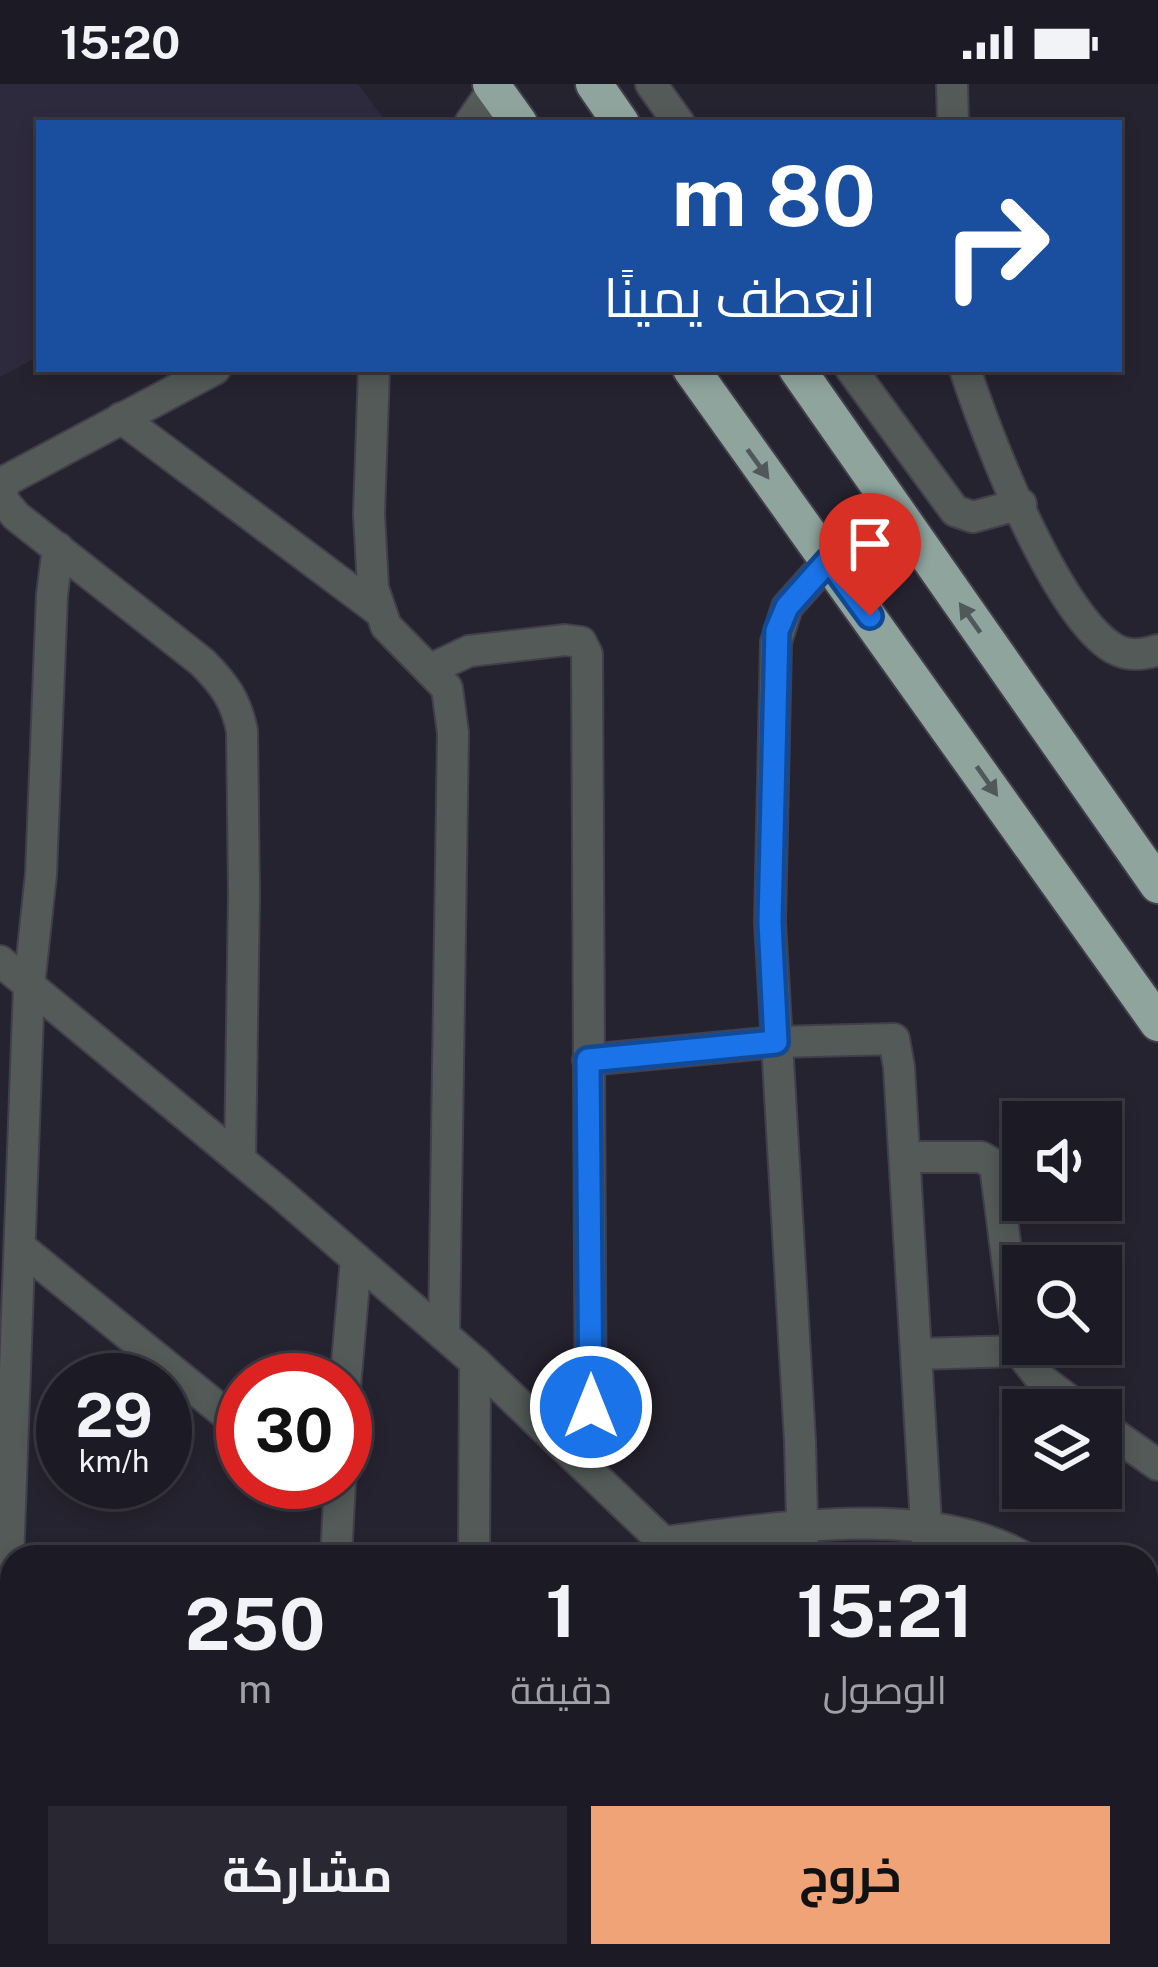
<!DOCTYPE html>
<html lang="ar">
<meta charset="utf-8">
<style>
:root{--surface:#1c1a24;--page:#292731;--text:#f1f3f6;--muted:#a0a1a6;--line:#3a3841;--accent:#efa376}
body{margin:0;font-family:"Public Sans",Cairo,sans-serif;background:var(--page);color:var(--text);direction:rtl;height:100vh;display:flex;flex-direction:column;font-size:45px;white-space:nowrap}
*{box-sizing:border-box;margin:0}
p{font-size:39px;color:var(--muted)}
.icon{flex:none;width:66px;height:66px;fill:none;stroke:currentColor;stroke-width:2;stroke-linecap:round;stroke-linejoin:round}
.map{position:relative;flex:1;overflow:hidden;direction:ltr}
.drawer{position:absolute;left:0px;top:1461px;width:1158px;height:423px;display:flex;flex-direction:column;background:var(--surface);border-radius:36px 36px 0 0;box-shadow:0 6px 18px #0003,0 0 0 3px var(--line);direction:rtl}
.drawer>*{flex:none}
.guide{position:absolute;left:36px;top:36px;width:1086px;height:252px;border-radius:0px;box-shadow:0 6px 18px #0003,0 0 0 3px var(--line);direction:rtl;background:#1a4fa0;color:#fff;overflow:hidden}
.tools{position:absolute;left:1002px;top:1017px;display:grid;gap:24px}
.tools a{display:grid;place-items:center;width:120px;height:120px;border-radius:0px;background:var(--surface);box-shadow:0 6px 18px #0003,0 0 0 3px var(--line);font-size:60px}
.speed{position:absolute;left:36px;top:1269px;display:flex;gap:24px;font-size:60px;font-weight:700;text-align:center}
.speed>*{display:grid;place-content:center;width:156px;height:156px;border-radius:50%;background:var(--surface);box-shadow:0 6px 18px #0003,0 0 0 3px var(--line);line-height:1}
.speed small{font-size:30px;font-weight:400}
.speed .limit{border:18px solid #d22;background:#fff;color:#111}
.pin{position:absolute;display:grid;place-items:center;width:102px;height:102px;color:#fff;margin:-123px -51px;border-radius:50% 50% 50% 0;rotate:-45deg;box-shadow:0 0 12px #0007}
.pin .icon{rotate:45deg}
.me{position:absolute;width:132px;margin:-66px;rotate:0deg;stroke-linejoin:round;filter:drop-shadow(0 0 9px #0008)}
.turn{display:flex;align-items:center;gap:42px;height:252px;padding:0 48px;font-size:54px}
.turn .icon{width:156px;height:156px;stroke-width:2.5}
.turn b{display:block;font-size:84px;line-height:102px}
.eta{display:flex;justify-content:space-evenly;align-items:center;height:204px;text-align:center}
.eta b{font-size:72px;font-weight:700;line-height:84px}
.action{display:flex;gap:24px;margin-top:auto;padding:24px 48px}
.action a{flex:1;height:138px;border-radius:0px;background:var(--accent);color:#111;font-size:48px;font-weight:700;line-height:138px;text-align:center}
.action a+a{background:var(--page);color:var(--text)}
.status{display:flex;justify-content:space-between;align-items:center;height:84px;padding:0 60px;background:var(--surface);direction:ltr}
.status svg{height:33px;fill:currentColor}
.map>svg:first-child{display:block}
</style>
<div class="status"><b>15:20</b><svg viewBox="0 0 49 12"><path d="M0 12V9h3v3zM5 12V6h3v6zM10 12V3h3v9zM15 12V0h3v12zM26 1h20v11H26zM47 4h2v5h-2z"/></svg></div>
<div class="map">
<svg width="1158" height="1883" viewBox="0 0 1158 1883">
<rect width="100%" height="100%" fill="#262330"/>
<path fill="#2e2a3d" d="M0,0H358L387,39H39V272L0,293Z"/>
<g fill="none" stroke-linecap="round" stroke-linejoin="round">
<defs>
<g id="minor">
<path d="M651,0L679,39"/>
<path d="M952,0L953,39"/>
<path d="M470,39L494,4"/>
<path d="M215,285L9,395L3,402L2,415L16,432L202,578C224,600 236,616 242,647L244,810L240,1076"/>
<path d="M374,285L369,430L373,504L386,542L447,604L453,649L444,1251"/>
<path d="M851,285L955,427L973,433L1021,420"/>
<path d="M965,285C986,351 1055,529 1113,564C1128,573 1143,571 1158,566"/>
<path d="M121,334L379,527"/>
<path d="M431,585L469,567L565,556L581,558L587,570L591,1388"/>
<path d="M0,877L280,1109L475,1278L679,1473"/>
<path d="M588,976L776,958L894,955L899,983L928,1473"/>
<path d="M905,1073H981L995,1081L1019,1267L1041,1295L1082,1326"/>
<path d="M20,1163L243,1344"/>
<path d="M917,1270L1019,1267"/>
<path d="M345,1303L356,1175"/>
<path d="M1101,1341L1158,1381"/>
<path d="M664,1458C770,1445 927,1417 1023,1473"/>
<path d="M336,1473L340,1398"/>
<path d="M474,1473L475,1278"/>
<path d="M803,1473L800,1357L770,838L776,558L787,523L829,476"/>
<path d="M1146,1560L1158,1568"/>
<path d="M0,1696L29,902L41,790L52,511L58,464"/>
<path d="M1146,1742L1158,1751"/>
<path d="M1033,1872V1883"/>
<path d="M1089,1872L1100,1883"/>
<path d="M453,1883L454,1872"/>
</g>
<g id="highway">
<path d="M491,0L519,39"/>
<path d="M594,0L621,39"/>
<path d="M691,285L1158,939"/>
<path d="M797,285L1158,801"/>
</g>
</defs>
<use href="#minor" stroke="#423f4b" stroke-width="34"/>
<use href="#highway" stroke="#423f4b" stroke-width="40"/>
<use href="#minor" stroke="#535a58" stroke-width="30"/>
<use href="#highway" stroke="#90a49e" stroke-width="36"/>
</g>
<defs><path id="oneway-solid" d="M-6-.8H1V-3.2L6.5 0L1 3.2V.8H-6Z" transform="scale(3)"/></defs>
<g fill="#50585c">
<use href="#oneway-solid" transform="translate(758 380) rotate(54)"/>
<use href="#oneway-solid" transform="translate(970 534) rotate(-125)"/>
<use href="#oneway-solid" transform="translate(987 697) rotate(55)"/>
</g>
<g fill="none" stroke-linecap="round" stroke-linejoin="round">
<defs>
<path id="route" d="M591,1323L588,976L776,958L770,838L777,547L787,523L829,476L870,532"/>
</defs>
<use href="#route" stroke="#114b97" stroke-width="30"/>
<use href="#route" stroke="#1a73e8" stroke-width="21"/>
</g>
</svg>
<div class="tools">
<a><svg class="icon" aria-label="sound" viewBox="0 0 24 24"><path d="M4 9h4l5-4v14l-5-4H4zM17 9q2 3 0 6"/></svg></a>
<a><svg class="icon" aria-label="search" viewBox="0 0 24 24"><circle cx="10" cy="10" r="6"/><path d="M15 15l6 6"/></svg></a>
<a><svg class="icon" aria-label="layers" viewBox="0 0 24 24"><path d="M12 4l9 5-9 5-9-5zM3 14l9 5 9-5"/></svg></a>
</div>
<div class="speed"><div>29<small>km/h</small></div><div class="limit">30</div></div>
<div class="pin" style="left:870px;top:532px;background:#d93025"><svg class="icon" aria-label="arrive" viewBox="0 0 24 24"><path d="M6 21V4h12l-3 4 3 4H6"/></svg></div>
<svg class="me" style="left:591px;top:1323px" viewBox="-20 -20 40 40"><circle r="17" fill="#1a73e8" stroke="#fff" stroke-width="3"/><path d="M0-11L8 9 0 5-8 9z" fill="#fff"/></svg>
<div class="guide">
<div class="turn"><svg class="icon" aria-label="right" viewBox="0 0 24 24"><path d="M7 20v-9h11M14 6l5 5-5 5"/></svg><div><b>80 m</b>انعطف يمينًا</div></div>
</div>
<section class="drawer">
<div class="eta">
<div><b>15:21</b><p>الوصول</p></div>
<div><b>1</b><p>دقيقة</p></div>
<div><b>250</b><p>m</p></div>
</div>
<div class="action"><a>خروج</a><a>مشاركة</a></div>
</section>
</div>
